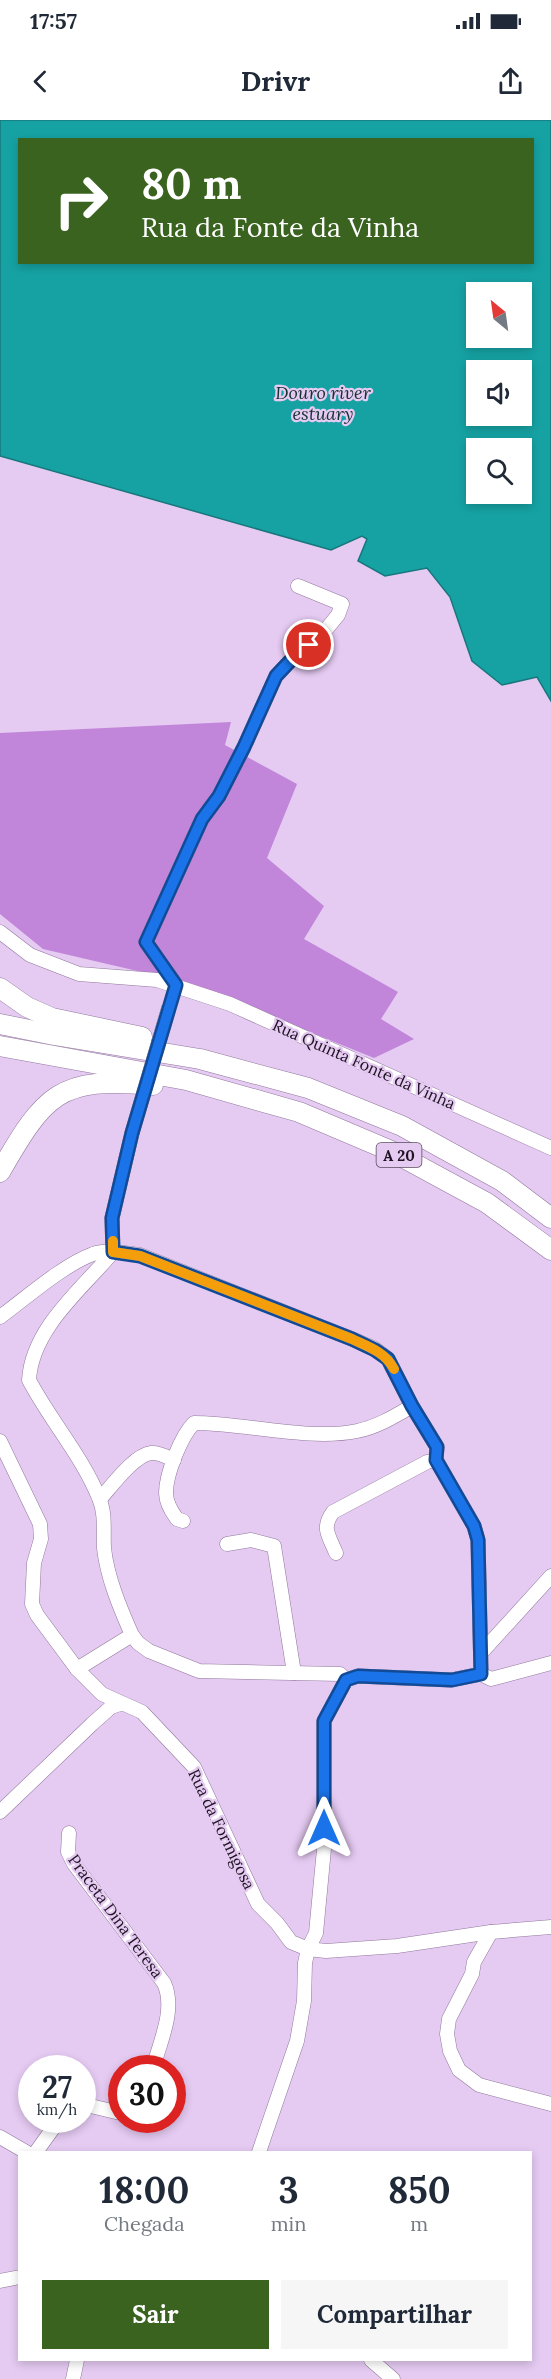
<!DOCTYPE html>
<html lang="pt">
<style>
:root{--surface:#fff;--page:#f6f6f7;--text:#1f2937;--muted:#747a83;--accent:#3a631f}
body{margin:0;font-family:Lora,serif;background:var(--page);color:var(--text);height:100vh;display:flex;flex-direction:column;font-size:22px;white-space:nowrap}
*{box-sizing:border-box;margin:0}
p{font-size:20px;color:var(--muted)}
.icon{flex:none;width:33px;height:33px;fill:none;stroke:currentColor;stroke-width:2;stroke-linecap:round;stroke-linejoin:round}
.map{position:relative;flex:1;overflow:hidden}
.details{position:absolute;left:18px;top:2031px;width:514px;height:210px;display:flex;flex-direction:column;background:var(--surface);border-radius:0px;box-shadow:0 3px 9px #0003}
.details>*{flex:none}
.guide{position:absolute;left:18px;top:18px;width:516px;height:126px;border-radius:0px;box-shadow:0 3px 9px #0003;background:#3a631f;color:#fff;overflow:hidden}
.needle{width:39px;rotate:331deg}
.controls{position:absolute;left:466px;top:162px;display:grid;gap:12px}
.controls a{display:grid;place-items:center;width:66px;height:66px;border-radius:0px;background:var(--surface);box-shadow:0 3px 9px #0003;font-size:30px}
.speed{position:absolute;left:18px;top:1935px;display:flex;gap:12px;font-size:30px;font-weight:700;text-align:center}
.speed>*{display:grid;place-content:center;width:78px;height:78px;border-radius:50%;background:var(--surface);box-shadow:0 3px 9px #0003;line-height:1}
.speed small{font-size:15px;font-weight:400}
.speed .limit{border:9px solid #d22;background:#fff;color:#111}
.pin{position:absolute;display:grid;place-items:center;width:51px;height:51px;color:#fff;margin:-26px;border:3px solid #fff;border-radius:50%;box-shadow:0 2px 6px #0007}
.me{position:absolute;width:66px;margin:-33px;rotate:0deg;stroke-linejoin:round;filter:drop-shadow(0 0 4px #0008)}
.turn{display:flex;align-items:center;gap:21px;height:126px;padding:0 24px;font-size:27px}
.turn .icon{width:78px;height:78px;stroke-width:2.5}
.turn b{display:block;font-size:42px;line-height:51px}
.eta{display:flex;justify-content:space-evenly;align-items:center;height:102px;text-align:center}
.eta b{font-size:36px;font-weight:800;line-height:42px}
.cta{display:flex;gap:12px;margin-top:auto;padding:12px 24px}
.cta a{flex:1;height:69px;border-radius:0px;background:var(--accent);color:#fff;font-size:24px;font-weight:800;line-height:69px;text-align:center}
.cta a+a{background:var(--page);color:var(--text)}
.status{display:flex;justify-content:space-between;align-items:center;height:42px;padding:0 30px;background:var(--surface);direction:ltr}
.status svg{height:16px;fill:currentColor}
header{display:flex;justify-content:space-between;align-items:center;height:78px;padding:0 24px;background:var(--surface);font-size:27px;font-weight:800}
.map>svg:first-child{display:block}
</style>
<div class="status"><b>17:57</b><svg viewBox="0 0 49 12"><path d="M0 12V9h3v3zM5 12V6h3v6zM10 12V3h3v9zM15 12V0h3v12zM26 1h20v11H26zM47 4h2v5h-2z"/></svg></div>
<header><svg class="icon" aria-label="back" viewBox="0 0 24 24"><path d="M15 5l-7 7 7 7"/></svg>Drivr<svg class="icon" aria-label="share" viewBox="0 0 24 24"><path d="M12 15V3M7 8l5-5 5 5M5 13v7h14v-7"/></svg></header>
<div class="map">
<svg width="551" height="2259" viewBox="0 0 551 2259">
<rect width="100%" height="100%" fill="#e5caf2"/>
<path fill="#c186da" d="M231,602L225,625L297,664L267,738L324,786L304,819L398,872L381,899L414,919L374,938L189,863L43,829L0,794V613Z"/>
<path fill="#16a2a3" stroke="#18777c" stroke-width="1.5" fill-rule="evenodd" d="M0,0H551V581L537,557L502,565L472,541L450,477L427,448L385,456L358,441L367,419L362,416L331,430L0,336ZM20,20H532V142H20ZM477,172H522V218H477ZM477,250H522V296H477ZM477,328H522V374H477Z"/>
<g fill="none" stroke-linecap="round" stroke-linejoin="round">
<defs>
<g id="minor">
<path d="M0,812L30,835L79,854L157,860L230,884L551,1028"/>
<path d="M176,865L146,822L202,699L219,676L244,627L276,556L292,539L324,512L338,495L342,484L298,466"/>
<path d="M113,1132C82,1169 32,1208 29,1260C50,1300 82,1336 99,1378C106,1394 103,1411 104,1428C107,1457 120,1488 132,1515L138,1523L149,1531L199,1551L340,1554L346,1560"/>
<path d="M113,1132L112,1098L132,1013"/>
<path d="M0,1197C26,1178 63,1145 93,1134C108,1129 125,1133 140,1135L352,1219L375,1229L388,1239L412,1286L437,1327L436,1340L474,1406L478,1420L481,1554"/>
<path d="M0,1321L40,1404L41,1419L34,1443L32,1484L37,1495L77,1549L102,1574L142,1592L194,1647L258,1784L277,1803L291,1822L308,1829L326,1831L397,1826L491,1812L551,1807"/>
<path d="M100,1379C111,1367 134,1335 151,1333C159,1332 167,1337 174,1340"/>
<path d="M183,1401L177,1399C171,1391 166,1383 166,1373C166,1354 181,1316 194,1303C245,1303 309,1321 357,1311C377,1307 395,1296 412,1286"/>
<path d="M227,1424L251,1420L274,1426L294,1553"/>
<path d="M336,1433C329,1416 321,1408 333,1392L427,1342L436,1340"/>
<path d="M481,1533L551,1456"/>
<path d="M77,1549L132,1515"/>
<path d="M481,1554L491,1559L551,1543"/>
<path d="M346,1560L358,1556L451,1560L481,1554"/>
<path d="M0,1692L92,1604L111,1587L120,1584"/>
<path d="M69,1713L68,1732L74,1744L164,1863C176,1889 160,1922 153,1948"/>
<path d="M491,1812L474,1842L472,1854L449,1899L447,1914L450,1931L459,1950L479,1965L551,1984"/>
<path d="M82,1984L116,1992H122"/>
<path d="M0,2017L26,2032"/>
<path d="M36,2032L59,2000"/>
<path d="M259,2032L297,1921L304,1881L305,1843L308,1829L316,1813L324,1729V1601L346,1560"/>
<path d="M0,2161L20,2157"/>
<path d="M371,2240L393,2259"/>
<path d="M73,2259L77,2240"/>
</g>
<g id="highway">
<path d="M0,868L27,887L52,898L142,917"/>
<path d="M0,904L54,915L200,939L308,968L402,1006L502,1061L551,1098"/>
<path d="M0,926L186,960L299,992L391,1031L487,1083L551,1130"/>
<path d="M0,1052C45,974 59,956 153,965"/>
</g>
</defs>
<use href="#minor" stroke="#91789d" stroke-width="15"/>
<use href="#highway" stroke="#91789d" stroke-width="21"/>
<use href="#minor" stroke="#fff" stroke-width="14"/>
<use href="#highway" stroke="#fff" stroke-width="20"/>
<defs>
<path id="minor-bridge" d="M132,1013L169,887"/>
</defs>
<use href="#minor-bridge" stroke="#91789d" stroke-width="15" stroke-linecap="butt"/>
<use href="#minor-bridge" stroke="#fff" stroke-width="14"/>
</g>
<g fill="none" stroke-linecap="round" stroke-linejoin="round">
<defs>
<path id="route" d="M309,525L292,539L276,556L244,627L219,676L202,699L146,822L176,865L132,1013L112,1098L113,1132L140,1136L352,1219L375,1230L388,1239L412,1286L437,1327L436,1340L474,1406L478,1420L481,1554L452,1560L358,1556L346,1560L324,1601V1708"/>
</defs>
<use href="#route" stroke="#114b97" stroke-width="15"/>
<use href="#route" stroke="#1a73e8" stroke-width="10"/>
<path stroke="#f59e0b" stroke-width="10" d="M113,1121V1132L140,1136L352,1219C369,1227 385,1232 394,1249"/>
</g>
<g text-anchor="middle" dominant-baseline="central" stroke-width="4.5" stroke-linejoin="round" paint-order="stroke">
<rect fill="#e5caf2" stroke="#594a60" stroke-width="1.5" x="376.5" y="1023" width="45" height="24" rx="4.5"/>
<g font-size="15" font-weight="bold" fill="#1d1321">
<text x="399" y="1035">A 20</text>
</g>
<g font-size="16" fill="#1d1321" stroke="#e5caf2">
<text transform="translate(364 944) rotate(24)">Rua Quinta Fonte da Vinha</text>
<text transform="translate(222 1709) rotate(64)">Rua da Formigosa</text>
<text transform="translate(116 1796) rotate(54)">Praceta Dina Teresa</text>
</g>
<g font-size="18" font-style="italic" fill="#163131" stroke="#e5caf2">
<text x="323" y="272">Douro river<tspan x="323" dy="21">estuary</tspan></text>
</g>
</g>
</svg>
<div class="controls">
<a><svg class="needle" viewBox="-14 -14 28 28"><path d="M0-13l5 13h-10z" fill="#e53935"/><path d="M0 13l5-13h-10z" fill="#747a83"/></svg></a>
<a><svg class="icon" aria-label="sound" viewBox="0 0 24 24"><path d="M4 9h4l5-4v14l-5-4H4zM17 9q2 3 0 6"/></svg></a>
<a><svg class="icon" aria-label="search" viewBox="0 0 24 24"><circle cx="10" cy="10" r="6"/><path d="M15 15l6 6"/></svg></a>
</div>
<div class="speed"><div>27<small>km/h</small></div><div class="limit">30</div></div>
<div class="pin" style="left:309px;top:525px;background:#d93025"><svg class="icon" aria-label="arrive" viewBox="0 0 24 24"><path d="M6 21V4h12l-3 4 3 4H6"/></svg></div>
<svg class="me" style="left:324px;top:1708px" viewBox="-20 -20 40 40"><path d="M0-17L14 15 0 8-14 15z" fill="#1a73e8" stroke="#fff" stroke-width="4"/></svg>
<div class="guide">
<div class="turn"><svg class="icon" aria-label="right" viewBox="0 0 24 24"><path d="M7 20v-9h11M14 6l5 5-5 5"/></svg><div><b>80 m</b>Rua da Fonte da Vinha</div></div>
</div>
<section class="details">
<div class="eta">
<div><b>18:00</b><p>Chegada</p></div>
<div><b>3</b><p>min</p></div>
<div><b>850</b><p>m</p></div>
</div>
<div class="cta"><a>Sair</a><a>Compartilhar</a></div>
</section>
</div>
